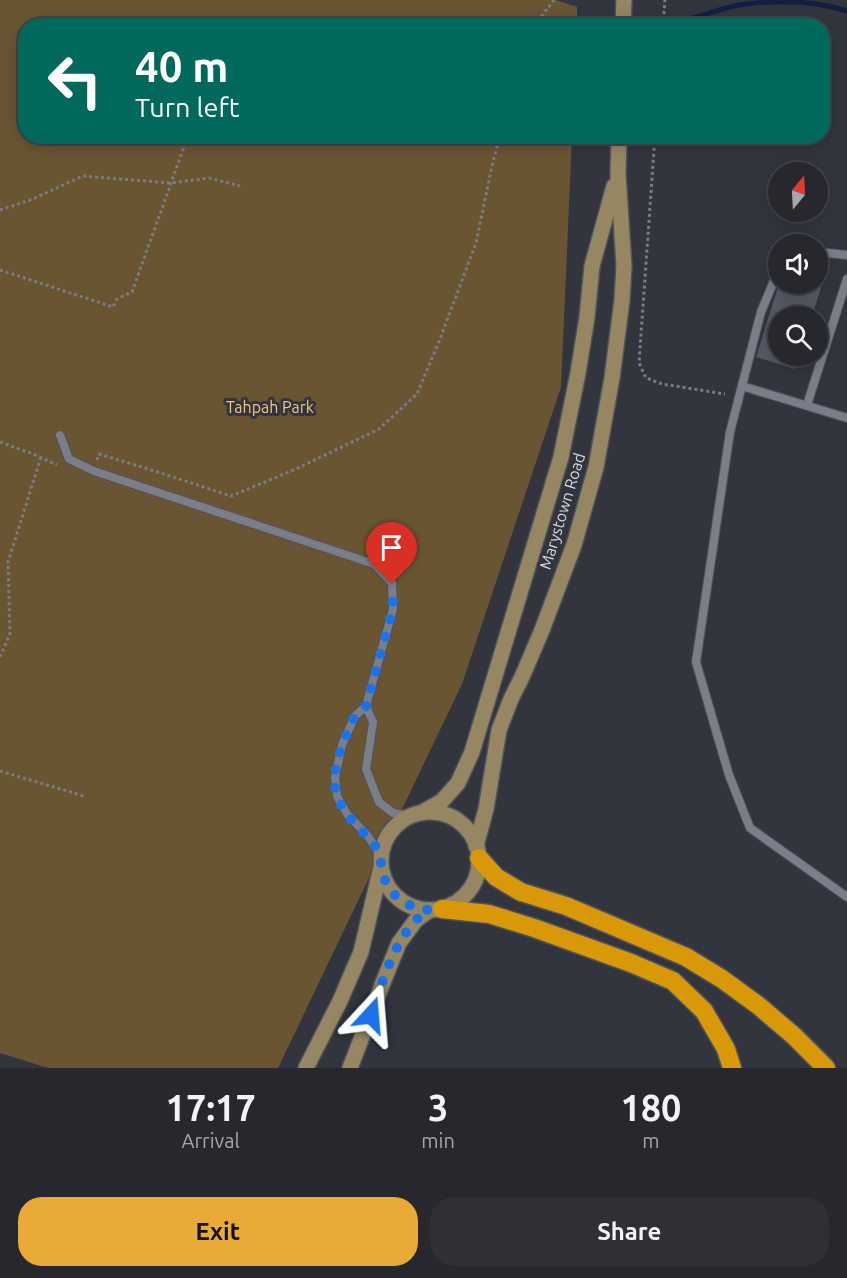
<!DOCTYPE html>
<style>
:root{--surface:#26282e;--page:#2e3036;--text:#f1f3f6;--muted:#a4a6aa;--line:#42444a;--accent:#e9aa38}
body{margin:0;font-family:Ubuntu,sans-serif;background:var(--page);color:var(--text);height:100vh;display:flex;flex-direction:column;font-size:22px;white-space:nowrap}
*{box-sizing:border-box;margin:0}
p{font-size:20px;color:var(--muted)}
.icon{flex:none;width:33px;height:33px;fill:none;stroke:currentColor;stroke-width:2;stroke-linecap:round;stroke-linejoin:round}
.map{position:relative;height:1068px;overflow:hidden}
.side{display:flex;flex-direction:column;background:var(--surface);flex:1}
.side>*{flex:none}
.banner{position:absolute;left:18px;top:18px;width:812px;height:126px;border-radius:24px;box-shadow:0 3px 15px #0003,0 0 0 2px var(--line);background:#00695c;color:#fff;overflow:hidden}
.needle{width:39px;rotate:18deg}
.buttons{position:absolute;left:768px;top:162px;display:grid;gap:12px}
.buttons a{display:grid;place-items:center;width:60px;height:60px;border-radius:50%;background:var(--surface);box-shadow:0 3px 15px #0003,0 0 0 2px var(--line);font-size:30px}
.pin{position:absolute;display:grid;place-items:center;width:51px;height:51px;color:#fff;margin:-62px -26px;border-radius:50% 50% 50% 0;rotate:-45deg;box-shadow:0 0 6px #0007}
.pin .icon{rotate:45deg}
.me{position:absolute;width:66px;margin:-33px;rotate:19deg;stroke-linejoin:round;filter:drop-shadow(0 0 4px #0008)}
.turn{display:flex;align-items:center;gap:21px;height:126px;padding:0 18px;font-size:27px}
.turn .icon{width:78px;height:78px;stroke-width:2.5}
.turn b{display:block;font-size:42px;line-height:51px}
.eta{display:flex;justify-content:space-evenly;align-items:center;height:102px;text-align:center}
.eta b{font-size:36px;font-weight:600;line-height:42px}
.cta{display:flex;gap:12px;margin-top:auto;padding:12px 18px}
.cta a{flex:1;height:69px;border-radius:24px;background:var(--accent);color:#111;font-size:24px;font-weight:600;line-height:69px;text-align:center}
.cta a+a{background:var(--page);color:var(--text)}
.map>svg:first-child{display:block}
</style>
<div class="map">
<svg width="847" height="1068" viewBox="0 0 847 1068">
<rect width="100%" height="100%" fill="#32353e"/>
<path fill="#6a5533" d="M0,0H556L577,7V26H26V136L572,137L561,387L462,684L278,1068H48L0,1053Z"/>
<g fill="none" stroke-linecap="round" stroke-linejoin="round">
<path stroke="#151d41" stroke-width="5" d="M693,18C708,14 723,8 739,5C774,0 813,0 847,11"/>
</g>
<path fill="#555963" d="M818,276L824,278L812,316H778V356H800L795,369L756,357L779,284H818Z"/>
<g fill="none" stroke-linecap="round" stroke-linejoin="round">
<defs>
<g id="lane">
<path d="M818,252L847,255"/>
<path d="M778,271L761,312L730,432L696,662L729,775L750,828L847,897"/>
<path d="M742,386L847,418"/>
<path d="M807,405L847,279"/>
<path d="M60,435L69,459L94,471L374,564L392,583L393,609L366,706"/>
<path d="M381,855L367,835L347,814L337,796L335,777L342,745L355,716L366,706L373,722L366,769L379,802L393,813L409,816"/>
</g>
<g id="secondary">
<path d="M623,26L624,0"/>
<circle cx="430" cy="861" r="49"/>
<path d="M421,813L442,801L458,783L472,752L561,457L578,373L587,317L592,266L614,186"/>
<path d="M476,846L486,809L499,730L511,699L522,677L542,630L574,545L596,467L612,378L622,300L624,266L618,174L619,136"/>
<path d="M306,1068L340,1001L361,952L381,867"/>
<path d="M350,1068L382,985L399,943L416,920L430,910"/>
</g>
<g id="highway">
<path d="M479,858L496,877L521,892L566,906L686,957L722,979L759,1006L794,1036L826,1068"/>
<path d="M442,909L489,914L534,928L631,963L673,981L704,1011L726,1049L732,1068"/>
</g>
</defs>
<use href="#lane" stroke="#4f525a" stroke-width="10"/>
<use href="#secondary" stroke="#4f525a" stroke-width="18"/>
<use href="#highway" stroke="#4f525a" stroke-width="21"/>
<g stroke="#797c83" stroke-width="3" stroke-dasharray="3 3" stroke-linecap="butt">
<path d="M534,26L554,0"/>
<path d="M663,26L665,0"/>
<path d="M655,136L639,363L646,378L662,384L725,394"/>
<path d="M0,210L33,199L83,176L170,183L209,178L240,186"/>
<path d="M0,270L113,307L117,299L132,292L184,147"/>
<path d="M0,442L33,454L57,465"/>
<path d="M97,460L99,454L145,468L231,496L296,469L379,429L417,394L440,339L476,243L492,166L500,136"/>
<path d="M0,657L10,634L8,562L41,457"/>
<path d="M0,771L84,796"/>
</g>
<use href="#lane" stroke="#7a7e89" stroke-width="8"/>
<use href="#secondary" stroke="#968662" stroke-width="15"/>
<use href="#highway" stroke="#d89808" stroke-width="18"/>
</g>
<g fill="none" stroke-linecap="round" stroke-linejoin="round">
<path stroke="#1a73e8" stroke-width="10" stroke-dasharray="0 18" d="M371,1015C382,983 392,947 415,921C419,917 425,914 430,910C406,908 387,895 382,870C380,864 382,858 379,852C370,836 357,828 347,814C343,808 338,800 336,794C332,771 340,748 350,727C351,723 353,719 356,715C359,712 363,709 366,706L393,609L392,584"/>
</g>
<g text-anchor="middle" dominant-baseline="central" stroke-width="6" stroke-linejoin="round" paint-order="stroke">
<g font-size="16" fill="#f3c783" stroke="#32353e">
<text x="270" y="407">Tahpah Park</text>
</g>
<g font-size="16" fill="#d9dbe1" stroke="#32353e">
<text transform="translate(562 511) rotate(-73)">Marystown Road</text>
</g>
</g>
</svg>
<div class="buttons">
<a><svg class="needle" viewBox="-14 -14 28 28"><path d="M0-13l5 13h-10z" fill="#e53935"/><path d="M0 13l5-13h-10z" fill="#a4a6aa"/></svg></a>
<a><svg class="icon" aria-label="sound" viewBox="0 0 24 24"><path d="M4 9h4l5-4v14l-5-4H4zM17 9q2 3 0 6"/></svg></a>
<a><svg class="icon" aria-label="search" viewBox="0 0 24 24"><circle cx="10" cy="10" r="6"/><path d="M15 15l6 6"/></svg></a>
</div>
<div class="pin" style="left:392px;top:584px;background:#d93025"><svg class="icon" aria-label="arrive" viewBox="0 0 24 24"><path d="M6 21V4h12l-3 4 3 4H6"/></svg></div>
<svg class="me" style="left:371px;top:1015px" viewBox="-20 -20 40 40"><path d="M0-17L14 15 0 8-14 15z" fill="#1a73e8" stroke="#fff" stroke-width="4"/></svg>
<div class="banner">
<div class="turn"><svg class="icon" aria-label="left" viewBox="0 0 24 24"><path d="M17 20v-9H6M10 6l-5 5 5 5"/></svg><div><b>40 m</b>Turn left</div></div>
</div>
</div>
<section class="side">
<div class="eta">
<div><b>17:17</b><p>Arrival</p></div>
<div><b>3</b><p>min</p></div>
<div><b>180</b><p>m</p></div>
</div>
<div class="cta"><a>Exit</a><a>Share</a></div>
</section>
